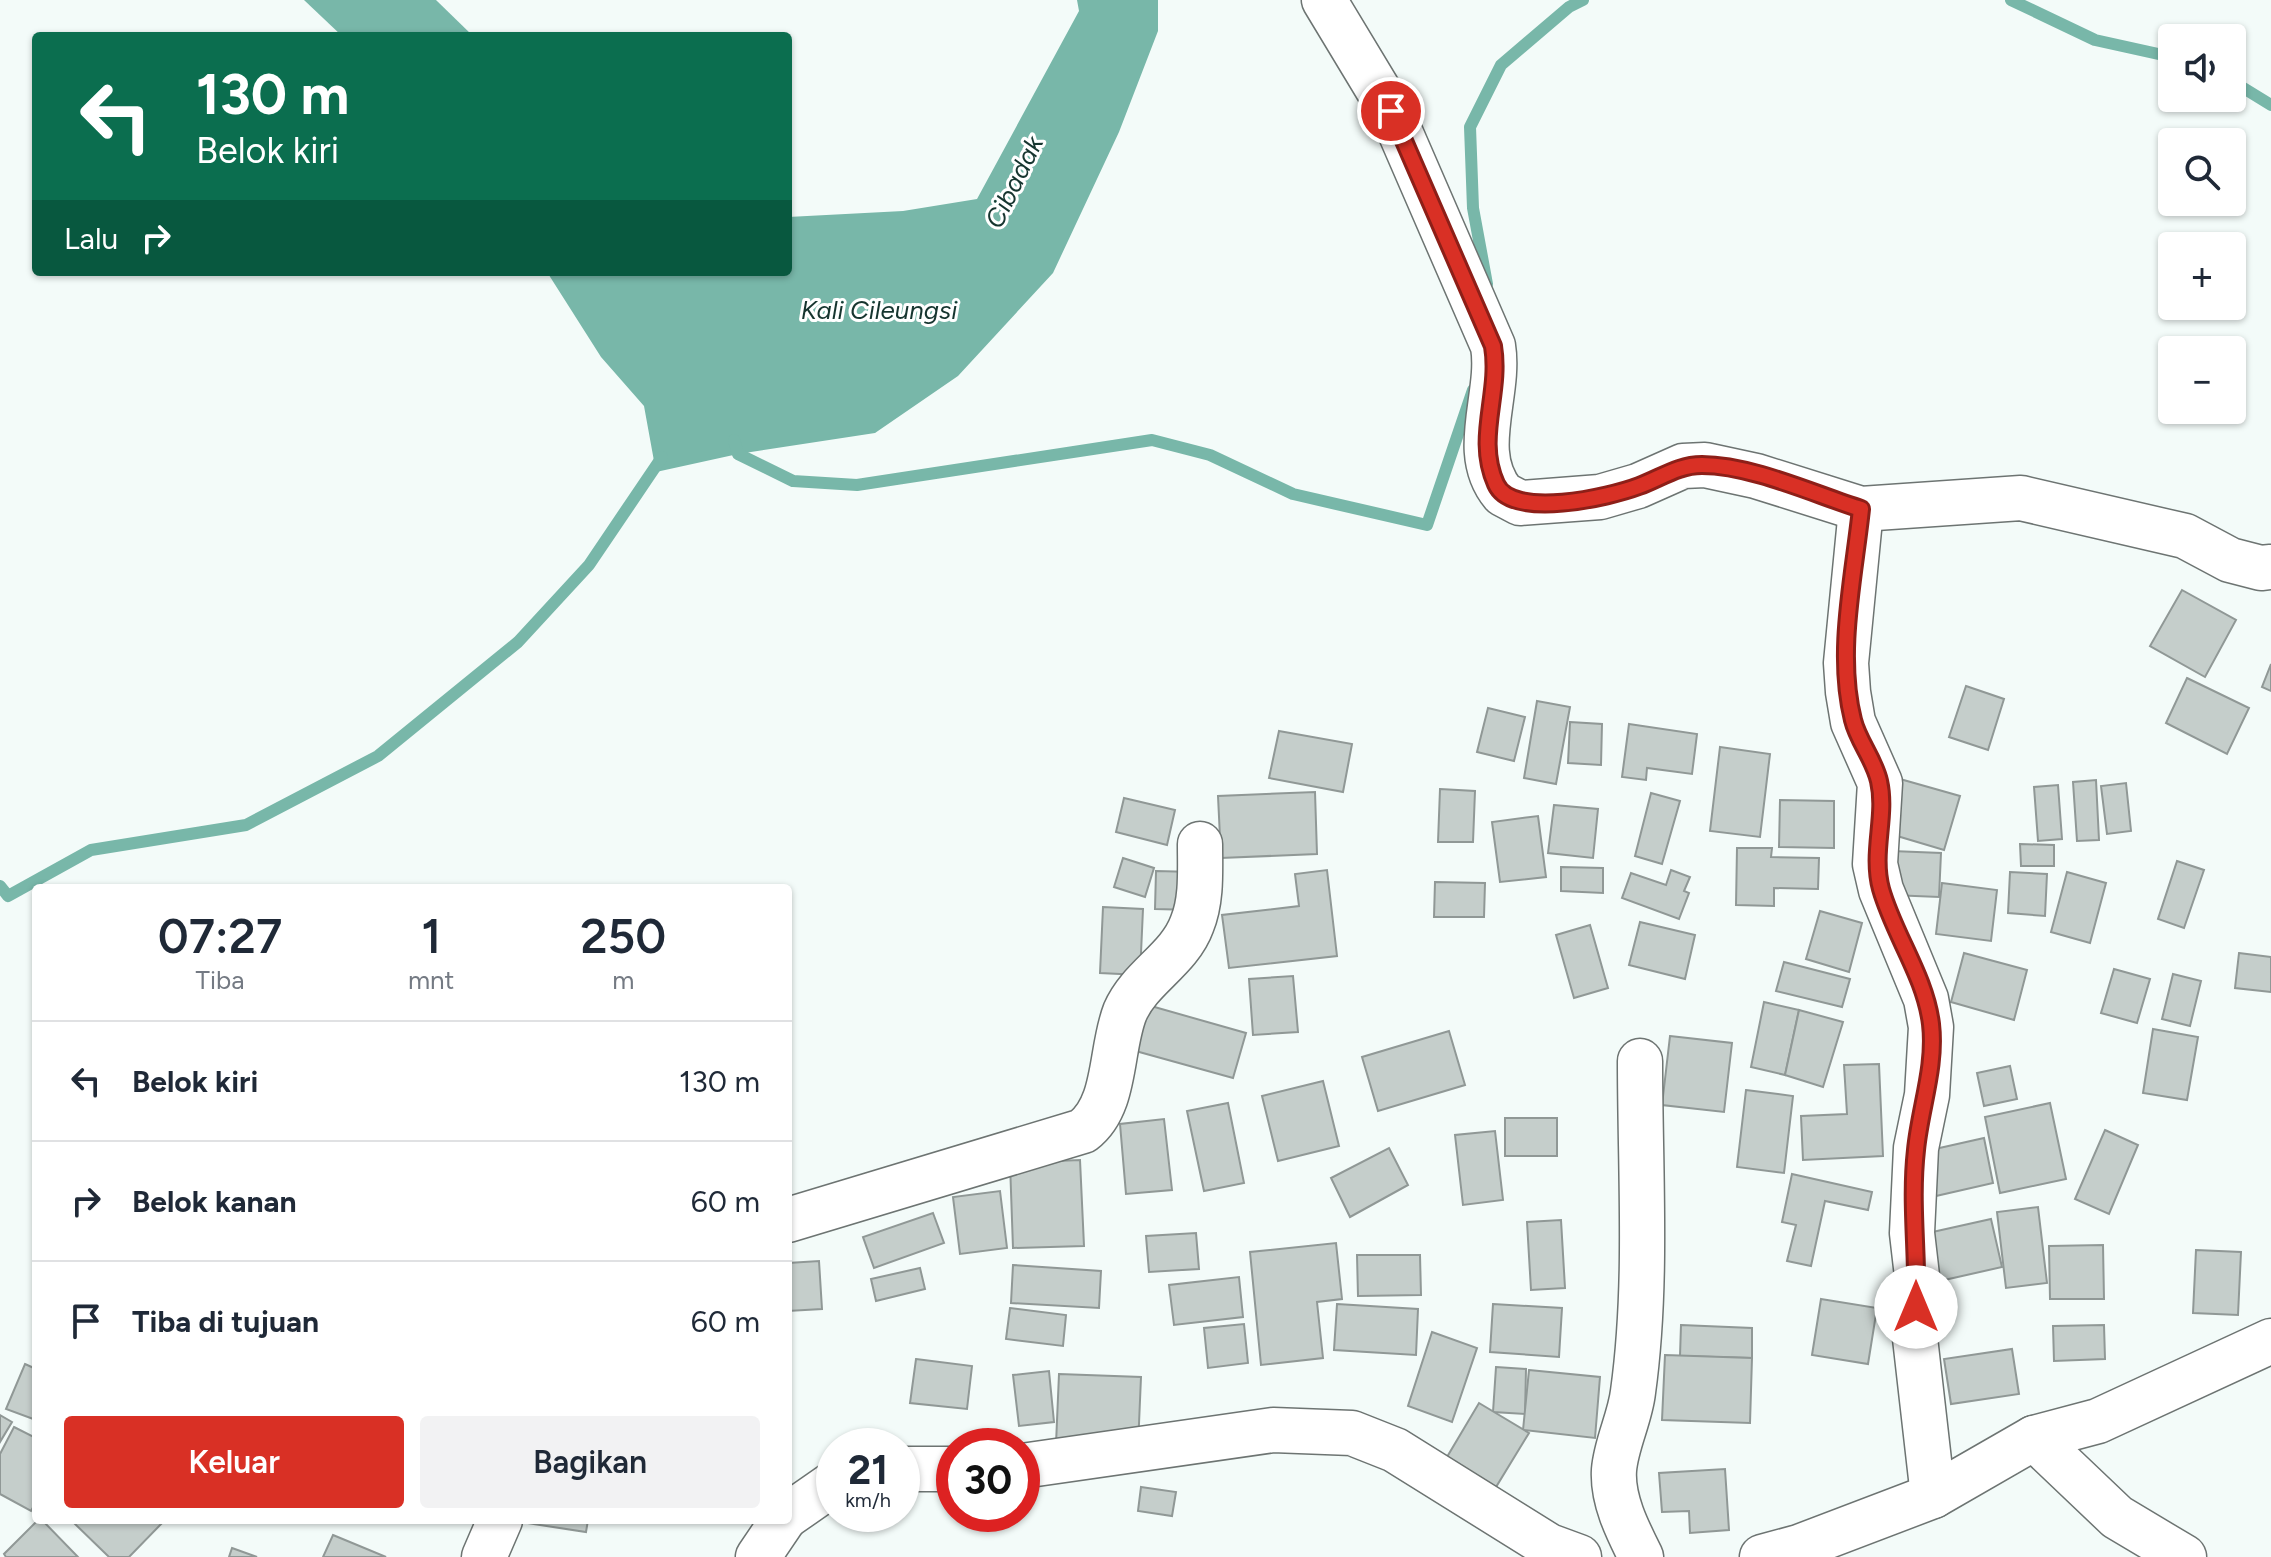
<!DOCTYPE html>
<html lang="id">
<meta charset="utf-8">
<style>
:root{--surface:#fff;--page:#f2f2f3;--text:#1f2937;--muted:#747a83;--line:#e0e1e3;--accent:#d93025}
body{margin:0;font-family:Figtree,sans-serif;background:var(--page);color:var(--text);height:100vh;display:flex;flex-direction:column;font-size:30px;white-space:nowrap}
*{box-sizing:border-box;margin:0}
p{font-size:26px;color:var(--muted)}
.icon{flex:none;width:44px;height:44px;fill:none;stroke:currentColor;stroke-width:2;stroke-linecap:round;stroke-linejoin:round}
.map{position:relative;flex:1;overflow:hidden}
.side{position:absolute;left:32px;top:884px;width:760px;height:640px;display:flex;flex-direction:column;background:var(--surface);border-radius:8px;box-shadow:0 2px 6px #0004}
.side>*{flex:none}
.hud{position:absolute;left:32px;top:32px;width:760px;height:244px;border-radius:8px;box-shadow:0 2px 6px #0004;background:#0b6e4f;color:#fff;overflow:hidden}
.tools{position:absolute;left:2158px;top:24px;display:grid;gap:16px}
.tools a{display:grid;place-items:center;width:88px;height:88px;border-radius:8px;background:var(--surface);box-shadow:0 2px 6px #0004;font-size:40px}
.speed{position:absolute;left:816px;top:1428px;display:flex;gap:16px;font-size:40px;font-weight:700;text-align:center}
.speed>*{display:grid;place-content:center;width:104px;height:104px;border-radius:50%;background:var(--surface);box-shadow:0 2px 6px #0004;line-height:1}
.speed small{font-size:20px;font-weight:400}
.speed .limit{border:12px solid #d22;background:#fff;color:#111}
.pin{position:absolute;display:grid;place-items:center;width:68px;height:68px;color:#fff;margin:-34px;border:4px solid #fff;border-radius:50%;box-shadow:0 2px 8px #0007}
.me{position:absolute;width:88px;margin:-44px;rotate:0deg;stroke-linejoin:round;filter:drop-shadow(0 0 6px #0008)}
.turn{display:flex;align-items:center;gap:28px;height:168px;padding:0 32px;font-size:36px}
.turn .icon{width:104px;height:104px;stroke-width:2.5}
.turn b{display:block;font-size:56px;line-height:68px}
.then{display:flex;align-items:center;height:76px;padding:0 32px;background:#0003;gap:16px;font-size:30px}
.eta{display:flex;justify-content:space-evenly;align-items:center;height:136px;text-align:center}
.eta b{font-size:48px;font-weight:600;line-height:56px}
.primary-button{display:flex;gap:16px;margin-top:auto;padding:16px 32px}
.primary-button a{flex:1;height:92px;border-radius:8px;background:var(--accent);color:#fff;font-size:32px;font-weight:600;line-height:92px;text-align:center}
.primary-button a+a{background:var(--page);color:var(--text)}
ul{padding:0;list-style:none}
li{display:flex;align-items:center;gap:24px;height:120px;padding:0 32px;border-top:2px solid var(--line)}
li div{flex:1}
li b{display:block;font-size:30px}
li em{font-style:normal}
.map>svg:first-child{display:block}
</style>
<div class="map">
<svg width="2271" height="1557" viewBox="0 0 2271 1557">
<rect width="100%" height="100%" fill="#f3fbf9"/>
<g fill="#78b7a9">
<path d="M304,0H436L473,36H342Z"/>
<path d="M1077,0H1158V31L1119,132L1053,273L958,376L875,433L738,454L656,472L644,406L601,357L547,272H788V217L903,211L977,199L1079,11Z"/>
</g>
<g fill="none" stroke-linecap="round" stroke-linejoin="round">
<g stroke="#78b7a9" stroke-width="12">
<path d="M2011,0L2095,40L2172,57"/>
<path d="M2232,81L2271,105"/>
<path d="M1487,284L1473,208L1470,127L1501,65L1569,7L1583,0"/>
<path d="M734,440L738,454L793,481L857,485L1152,440L1210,455L1293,494L1427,525L1473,390"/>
<path d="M0,886L8,896L91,850L246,825L378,756L518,642L589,565L662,457"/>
</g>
</g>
<g fill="#c5cecb" stroke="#909896" stroke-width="2">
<path d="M2182,590L2236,620L2205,677L2150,646Z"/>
<path d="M2271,664V691L2262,687Z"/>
<path d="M2187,678L2249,708L2227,754L2166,723Z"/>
<path d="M1966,686L2004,699L1988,750L1949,737Z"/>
<path d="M1537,701L1570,707L1556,784L1524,778Z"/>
<path d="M1488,708L1525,717L1514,761L1477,752Z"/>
<path d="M1570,722L1602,724L1601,765L1568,763Z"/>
<path d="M1629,724L1697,734L1692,774L1647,768L1646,780L1622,777Z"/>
<path d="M1279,731L1352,744L1343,792L1269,778Z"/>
<path d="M1720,747L1770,754L1760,837L1710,831Z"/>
<path d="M1893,777L1960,796L1944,850L1877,830Z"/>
<path d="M2096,780L2099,840L2077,841L2073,782Z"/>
<path d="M2126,783L2131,831L2107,834L2101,786Z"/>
<path d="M2058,785L2062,839L2038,841L2034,787Z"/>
<path d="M1440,789L1475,791L1473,842H1438Z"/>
<path d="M1315,792L1317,854L1221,858L1218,796Z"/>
<path d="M1651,793L1680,801L1662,864L1635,856Z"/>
<path d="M1124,798L1175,810L1167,845L1116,832Z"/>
<path d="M1780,800L1834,801V848L1779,847Z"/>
<path d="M1554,805L1598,809L1593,858L1548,853Z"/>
<path d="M1538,816L1546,877L1500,882L1492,822Z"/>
<path d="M2020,844L2054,845V866H2021Z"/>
<path d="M1737,848H1772L1771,857L1819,858L1818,889L1774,888V906L1736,905Z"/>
<path d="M1892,851L1941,853L1939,897L1891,895Z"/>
<path d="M1123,858L1154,868L1145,897L1114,887Z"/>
<path d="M2177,861L2204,870L2184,928L2158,919Z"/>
<path d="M1561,867L1603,868V893L1561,891Z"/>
<path d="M1327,870L1337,956L1229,968L1222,915L1299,906L1295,874Z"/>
<path d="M1671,870L1690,877L1684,891L1689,893L1679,919L1622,898L1631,873L1666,885Z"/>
<path d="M1156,871L1194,872L1193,910L1155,909Z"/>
<path d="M2010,872L2047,874L2045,916L2008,913Z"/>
<path d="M2067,872L2106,883L2090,943L2051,932Z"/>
<path d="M1435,882L1485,883L1484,917H1434Z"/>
<path d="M1942,883L1997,890L1991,941L1936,934Z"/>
<path d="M1103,907L1143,909L1140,975L1100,973Z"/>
<path d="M1820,911L1862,923L1849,972L1806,959Z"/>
<path d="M1640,922L1695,935L1685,979L1629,965Z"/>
<path d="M1590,925L1608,988L1574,998L1556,935Z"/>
<path d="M1964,953L2027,970L2014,1020L1951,1002Z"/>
<path d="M2239,953L2271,957V992L2235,988Z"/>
<path d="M1784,962L1850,979L1842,1007L1776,991Z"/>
<path d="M2114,969L2150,979L2137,1023L2101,1013Z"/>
<path d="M2173,974L2201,981L2190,1026L2162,1019Z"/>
<path d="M1293,976L1298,1032L1253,1035L1249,979Z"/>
<path d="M1764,1002L1799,1010L1785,1075L1751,1067Z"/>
<path d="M1144,1004L1246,1033L1233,1078L1132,1050Z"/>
<path d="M1799,1010L1843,1022L1823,1087L1785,1075Z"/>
<path d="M2153,1029L2198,1037L2187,1100L2143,1093Z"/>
<path d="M1449,1031L1465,1085L1378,1111L1362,1057Z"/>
<path d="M1670,1036L1732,1043L1724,1112L1662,1105Z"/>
<path d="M1879,1064L1883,1156L1803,1160L1801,1116L1847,1114L1844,1065Z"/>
<path d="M2010,1066L2017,1099L1984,1106L1977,1073Z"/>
<path d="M1323,1081L1339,1146L1278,1161L1262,1096Z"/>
<path d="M1746,1090L1793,1096L1784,1173L1737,1167Z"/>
<path d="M1228,1103L1244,1183L1204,1191L1187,1111Z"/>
<path d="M2050,1103L2066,1179L2000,1193L1985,1117Z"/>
<rect x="1505" y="1118" width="52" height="38"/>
<path d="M1164,1119L1172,1190L1126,1194L1120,1124Z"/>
<path d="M2105,1130L2138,1145L2109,1214L2075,1199Z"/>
<path d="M1495,1131L1503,1200L1463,1205L1455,1135Z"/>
<path d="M1984,1138L1993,1183L1936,1196L1926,1151Z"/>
<path d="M1389,1148L1408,1185L1350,1217L1331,1178Z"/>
<path d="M1080,1160L1084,1246L1013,1248L1010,1163Z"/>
<path d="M1792,1174L1872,1192L1868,1210L1825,1201L1811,1266L1787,1261L1796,1225L1782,1222Z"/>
<path d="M1000,1191L1007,1248L960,1254L953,1197Z"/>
<path d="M2038,1207L2047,1283L2006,1288L1997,1212Z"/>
<path d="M933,1213L944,1243L874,1268L863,1237Z"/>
<path d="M1991,1219L2002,1267L1931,1283L1919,1235Z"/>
<path d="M1561,1220L1565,1288L1531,1290L1527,1222Z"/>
<path d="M1196,1233L1199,1269L1149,1272L1146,1236Z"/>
<path d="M1336,1243L1342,1299L1317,1302L1323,1358L1261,1365L1250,1252Z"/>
<path d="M2103,1245L2104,1299H2050L2049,1246Z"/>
<path d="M2196,1250L2241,1252L2238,1315L2193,1313Z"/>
<path d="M1357,1255H1420L1421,1295L1358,1296Z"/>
<path d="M819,1261L822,1309L788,1311V1263Z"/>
<path d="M1013,1265L1101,1271L1099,1308L1011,1303Z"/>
<path d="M920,1268L925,1289L876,1301L871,1279Z"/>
<path d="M1239,1277L1243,1317L1174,1325L1169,1285Z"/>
<path d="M1821,1299L1877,1308L1868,1364L1812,1355Z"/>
<path d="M1337,1304L1418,1309L1416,1355L1334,1350Z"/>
<path d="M1493,1304L1562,1308L1559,1357L1490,1352Z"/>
<path d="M1010,1308L1066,1315L1063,1346L1006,1339Z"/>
<path d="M1244,1324L1248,1363L1208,1368L1204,1328Z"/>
<path d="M1681,1325L1752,1328V1358L1680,1356Z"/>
<path d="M2104,1325L2105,1359L2054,1361L2053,1326Z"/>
<path d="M1432,1332L1477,1348L1452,1422L1408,1406Z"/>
<path d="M2012,1349L2019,1394L1951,1404L1944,1359Z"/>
<path d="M1665,1355L1752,1358L1750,1423L1662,1420Z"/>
<path d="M916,1359L972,1366L967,1409L910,1403Z"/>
<path d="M25,1364L36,1369V1420L6,1409Z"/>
<path d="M1496,1367L1526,1369L1525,1414L1493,1412Z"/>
<path d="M1529,1370L1600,1377L1595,1438L1523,1430Z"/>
<path d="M1049,1371L1054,1422L1019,1426L1013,1375Z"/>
<path d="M1059,1374L1141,1377L1138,1447L1056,1444Z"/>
<path d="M1479,1403L1529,1433L1496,1487L1447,1457Z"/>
<path d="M0,1415L12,1422L0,1442Z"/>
<path d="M14,1427L36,1438V1502L31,1511L0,1494V1454Z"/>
<path d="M1725,1469L1729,1530L1690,1533L1689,1511L1662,1512L1659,1473Z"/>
<path d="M1141,1487L1176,1492L1172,1516L1138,1511Z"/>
<path d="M38,1520H42L78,1557H6L4,1554Z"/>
<path d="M77,1520H165L129,1557H109L74,1523Z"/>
<path d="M527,1520H588L586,1532L527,1523Z"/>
<path d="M333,1535L386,1557H323Z"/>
<path d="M232,1548L257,1557H229Z"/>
</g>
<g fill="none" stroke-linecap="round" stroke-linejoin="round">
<defs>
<g id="minor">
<path d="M1324,0L1391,111L1493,346C1501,395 1468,452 1503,494L1520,503L1600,497L1638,486L1683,466L1705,465L1756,476L1861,509L2021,498L2185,536L2230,560L2261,568L2271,567"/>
<path d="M1861,509L1846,663L1848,692L1853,722L1880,783L1875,864L1881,890L1926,999L1931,1027L1927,1095L1916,1148L1912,1233L1917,1276L1915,1338L1933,1496"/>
<path d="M1640,1061C1640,1171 1648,1284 1633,1392C1630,1418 1616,1444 1614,1470C1612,1500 1628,1531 1641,1557"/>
<path d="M788,1220L1083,1131C1117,1105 1110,1050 1125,1012C1140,977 1179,960 1192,924C1202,900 1200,870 1200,844"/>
<path d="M2034,1438L2117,1517L2184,1557"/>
<path d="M1022,1466L1273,1430L1352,1433L1395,1450L1549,1546L1579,1557"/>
<path d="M902,1469H954"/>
<path d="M788,1515L834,1483"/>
<path d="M484,1557L500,1520"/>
<path d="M758,1557L783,1520"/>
<path d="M1762,1557L1799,1547L1933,1496L2034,1438L2098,1421L2271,1341"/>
</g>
</defs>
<use href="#minor" stroke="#6d7472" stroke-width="47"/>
<use href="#minor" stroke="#fff" stroke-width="44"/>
</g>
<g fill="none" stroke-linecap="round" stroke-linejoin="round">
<defs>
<path id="route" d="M1391,111L1493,346C1501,394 1475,438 1496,484C1512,520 1610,497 1639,486C1661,478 1678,465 1702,465C1751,465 1814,494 1861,509C1854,576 1836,653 1853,720C1858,741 1874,759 1879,781C1887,816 1871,852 1881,889C1894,935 1925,976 1931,1024C1936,1067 1920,1108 1916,1150C1910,1203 1918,1255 1916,1307"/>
</defs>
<use href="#route" stroke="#8d1f18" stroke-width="20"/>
<use href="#route" stroke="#d93025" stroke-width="14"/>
</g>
<g text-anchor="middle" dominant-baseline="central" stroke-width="6" stroke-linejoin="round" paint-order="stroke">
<g font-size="26" font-style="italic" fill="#16352f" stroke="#fff">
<text transform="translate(1014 182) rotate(-64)">Cibadak</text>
<text x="879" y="310">Kali Cileungsi</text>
</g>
</g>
</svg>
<div class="tools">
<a><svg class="icon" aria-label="sound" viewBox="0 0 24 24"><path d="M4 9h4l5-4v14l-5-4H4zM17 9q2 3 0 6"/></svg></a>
<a><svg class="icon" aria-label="search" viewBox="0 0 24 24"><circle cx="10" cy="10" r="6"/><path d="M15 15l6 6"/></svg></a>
<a>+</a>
<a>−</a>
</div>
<div class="speed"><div>21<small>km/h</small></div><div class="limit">30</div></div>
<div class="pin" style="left:1391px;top:111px;background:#d93025"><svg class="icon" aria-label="arrive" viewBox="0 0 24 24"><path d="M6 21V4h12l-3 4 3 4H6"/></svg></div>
<svg class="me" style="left:1916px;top:1307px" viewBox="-20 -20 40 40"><circle r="19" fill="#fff"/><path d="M0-13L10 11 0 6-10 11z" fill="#d93025"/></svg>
<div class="hud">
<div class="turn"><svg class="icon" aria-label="left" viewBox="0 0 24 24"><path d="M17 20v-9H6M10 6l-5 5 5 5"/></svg><div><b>130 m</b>Belok kiri</div></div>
<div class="then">Lalu<svg class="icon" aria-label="right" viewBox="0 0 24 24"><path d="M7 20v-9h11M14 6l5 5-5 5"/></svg></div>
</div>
<section class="side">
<div class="eta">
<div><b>07:27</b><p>Tiba</p></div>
<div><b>1</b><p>mnt</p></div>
<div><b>250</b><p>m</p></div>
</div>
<ul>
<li><svg class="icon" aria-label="left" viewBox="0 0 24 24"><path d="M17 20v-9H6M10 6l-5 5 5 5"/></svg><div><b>Belok kiri</b></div><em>130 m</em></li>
<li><svg class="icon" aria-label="right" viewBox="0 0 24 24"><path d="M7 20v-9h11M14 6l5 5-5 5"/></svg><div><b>Belok kanan</b></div><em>60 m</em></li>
<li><svg class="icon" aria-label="arrive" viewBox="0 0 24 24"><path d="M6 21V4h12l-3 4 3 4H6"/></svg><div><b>Tiba di tujuan</b></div><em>60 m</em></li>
</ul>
<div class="primary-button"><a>Keluar</a><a>Bagikan</a></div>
</section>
</div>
